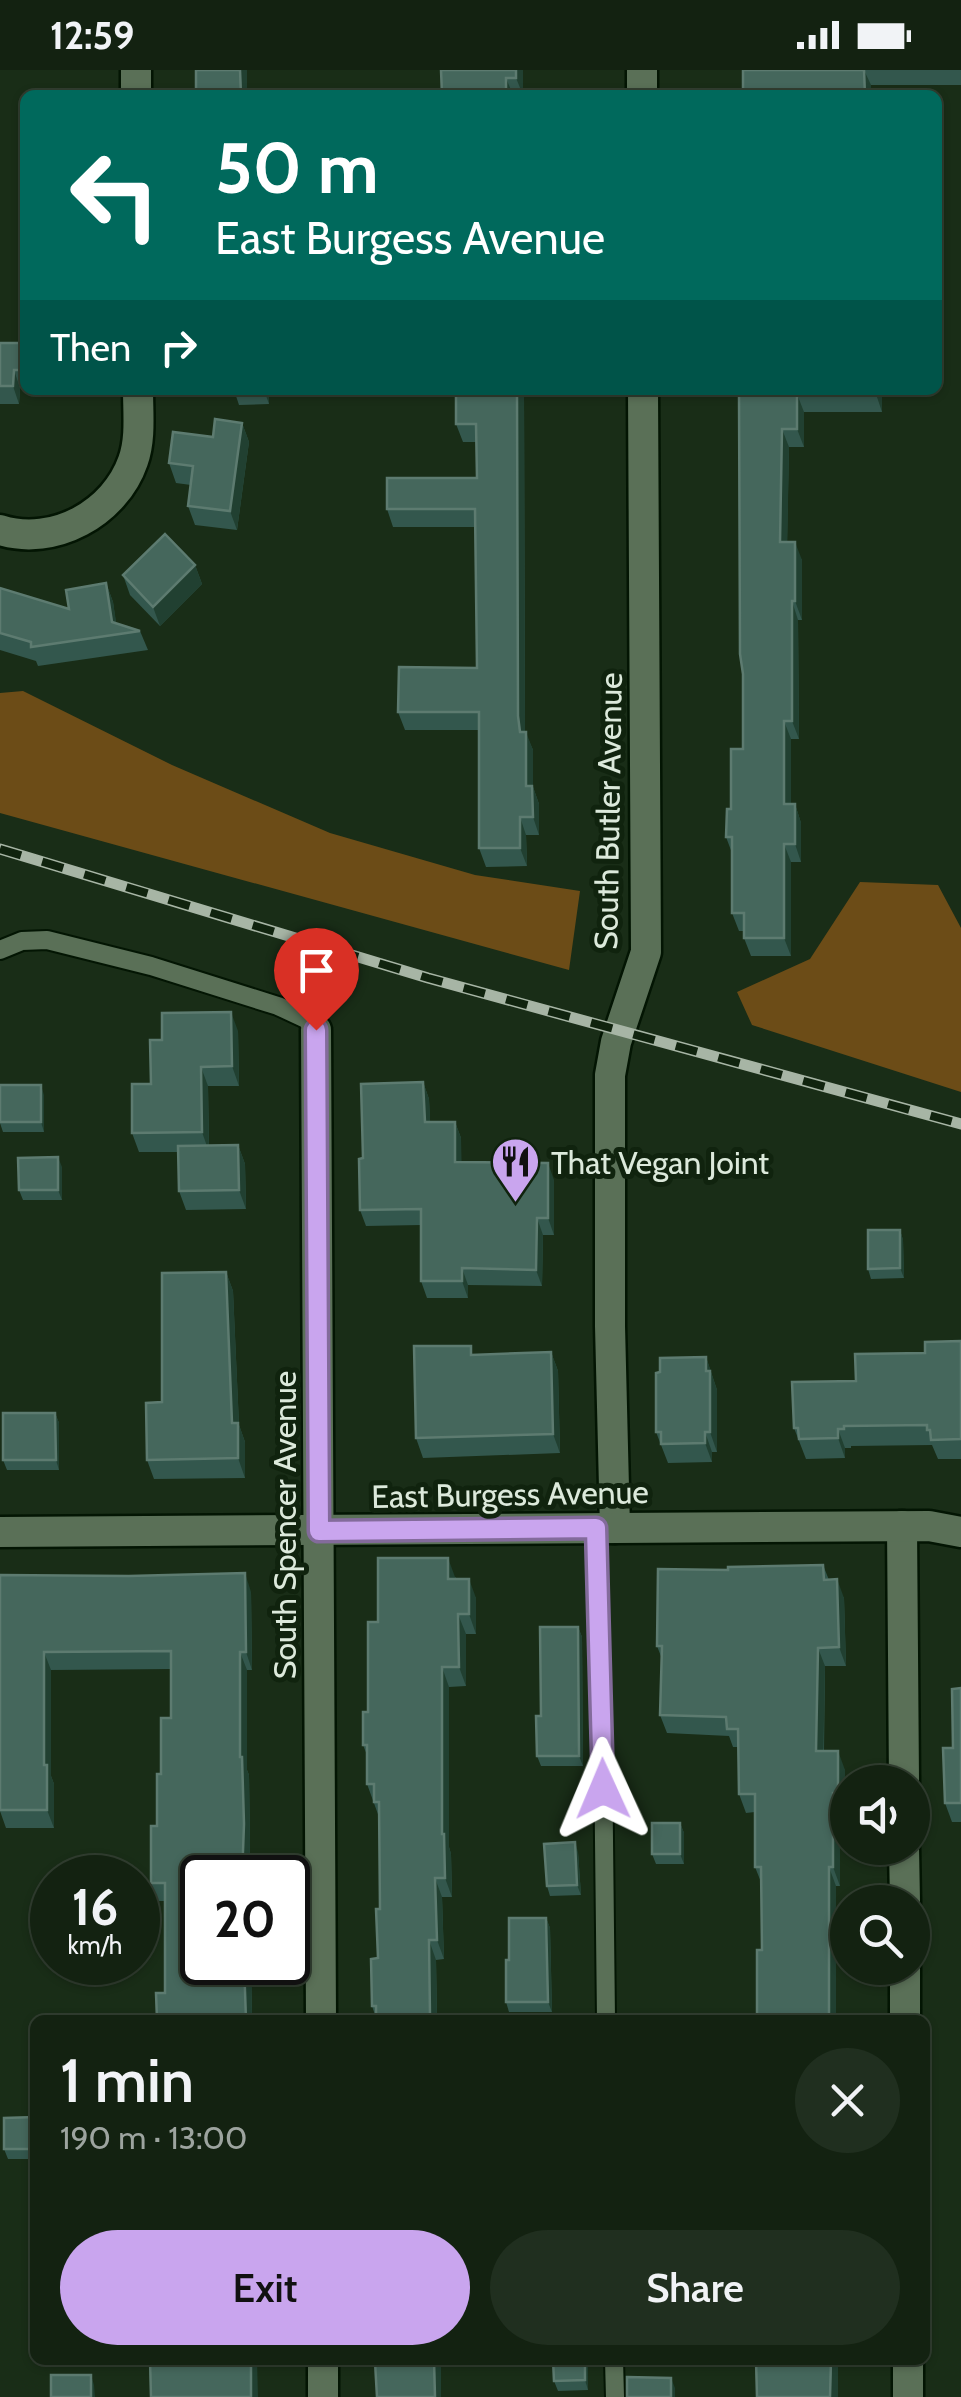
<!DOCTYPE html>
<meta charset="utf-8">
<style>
:root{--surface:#132211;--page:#202f1f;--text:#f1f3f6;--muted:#9da49f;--line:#323f31;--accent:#c9a5ee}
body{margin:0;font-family:Cabin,sans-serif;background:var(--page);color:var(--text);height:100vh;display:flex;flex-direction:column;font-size:38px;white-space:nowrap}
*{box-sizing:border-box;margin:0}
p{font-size:32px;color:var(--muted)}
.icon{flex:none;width:55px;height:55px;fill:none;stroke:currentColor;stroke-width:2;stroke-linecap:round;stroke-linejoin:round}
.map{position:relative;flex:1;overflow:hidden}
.side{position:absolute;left:30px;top:1945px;width:900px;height:350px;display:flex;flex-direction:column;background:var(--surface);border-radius:15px;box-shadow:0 2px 8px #0004,0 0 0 2px var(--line)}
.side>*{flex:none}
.guide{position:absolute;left:20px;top:20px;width:922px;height:305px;border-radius:15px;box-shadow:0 2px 8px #0004,0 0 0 2px var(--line);background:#00695c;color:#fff;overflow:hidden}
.fabs{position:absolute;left:830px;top:1695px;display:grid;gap:20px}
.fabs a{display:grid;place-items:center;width:100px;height:100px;border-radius:50%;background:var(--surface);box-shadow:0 2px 8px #0004,0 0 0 2px var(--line);font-size:50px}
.speed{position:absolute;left:30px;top:1785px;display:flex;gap:20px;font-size:50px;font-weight:700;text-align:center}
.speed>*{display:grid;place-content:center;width:130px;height:130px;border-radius:50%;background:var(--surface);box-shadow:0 2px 8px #0004,0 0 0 2px var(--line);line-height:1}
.speed small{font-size:25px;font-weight:400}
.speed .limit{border:5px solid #111;border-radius:15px;background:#fff;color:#111}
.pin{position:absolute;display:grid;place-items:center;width:85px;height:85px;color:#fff;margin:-102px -42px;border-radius:50% 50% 50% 0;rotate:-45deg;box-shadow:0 0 10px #0007}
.pin .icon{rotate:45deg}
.me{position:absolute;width:110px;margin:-55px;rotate:359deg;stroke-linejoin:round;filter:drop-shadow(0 0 8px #0008)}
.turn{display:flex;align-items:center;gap:35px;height:210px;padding:0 30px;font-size:45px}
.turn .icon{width:130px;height:130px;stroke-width:2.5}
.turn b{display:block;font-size:70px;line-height:85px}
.then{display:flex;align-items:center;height:95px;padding:0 30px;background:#0003;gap:20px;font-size:38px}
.round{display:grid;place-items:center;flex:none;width:105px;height:105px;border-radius:52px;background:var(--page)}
.head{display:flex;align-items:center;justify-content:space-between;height:170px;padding:0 30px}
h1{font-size:60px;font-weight:600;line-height:75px}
.action{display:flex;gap:20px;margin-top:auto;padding:20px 30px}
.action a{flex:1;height:115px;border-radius:60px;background:var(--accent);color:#111;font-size:40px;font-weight:600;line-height:115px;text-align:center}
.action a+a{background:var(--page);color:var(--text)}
.status{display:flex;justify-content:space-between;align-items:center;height:70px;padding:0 50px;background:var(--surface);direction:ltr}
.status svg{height:28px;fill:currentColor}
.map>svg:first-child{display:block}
</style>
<div class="status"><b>12:59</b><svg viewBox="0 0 49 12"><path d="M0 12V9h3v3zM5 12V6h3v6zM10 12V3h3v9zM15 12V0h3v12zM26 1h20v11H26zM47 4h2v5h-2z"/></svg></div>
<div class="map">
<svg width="961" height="2327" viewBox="0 0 961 2327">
<rect width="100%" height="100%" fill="#192d17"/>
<g fill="#6c4c17">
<path d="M23,621L172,695L330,763L475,805L580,821L569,900L0,743V623Z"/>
<path d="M860,812L938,815L961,858V1022L752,955L737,922L810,889Z"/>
</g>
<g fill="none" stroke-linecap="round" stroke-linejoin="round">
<defs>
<g id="lane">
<path d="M0,880L22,871L47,870L151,896L278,936L306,949L316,960"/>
<path d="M596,1458L603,1680L606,1950"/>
<path d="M614,2290L615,2327"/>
</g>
<g id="street">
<path d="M136,0V25"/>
<path d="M642,0V25"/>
<path d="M0,460C54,477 115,443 133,391C141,369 138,343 138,320"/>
<path d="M316,960L321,1950"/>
<path d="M902,1456L904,1712"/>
<path d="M615,1458L610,1256V1005L616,972L646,882L643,320"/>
<path d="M0,1462L929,1456L961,1462"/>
<path d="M904,1778L905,1832"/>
<path d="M905,1898V1950"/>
<path d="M323,2290V2327"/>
<path d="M908,2290V2327"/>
</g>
</defs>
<use href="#lane" stroke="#031503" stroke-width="22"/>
<use href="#street" stroke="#031503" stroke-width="35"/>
<use href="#lane" stroke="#5a7057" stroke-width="18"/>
<use href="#street" stroke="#5a7057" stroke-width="30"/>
<defs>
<path id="rail" d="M0,779L428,908L961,1054"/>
</defs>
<use href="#rail" stroke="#a7b5a5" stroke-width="11"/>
<use href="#rail" stroke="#10230e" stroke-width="8" stroke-dasharray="22" stroke-linecap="butt"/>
</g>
<g fill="#33574d">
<path d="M523,0V25H442Z"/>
<path d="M743,0H961V15H871V25H743Z"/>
<path d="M25,255V318H20L19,334H0V273H21Z"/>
<path d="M234,320H269V334L239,335Z"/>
<path d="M456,320H524L525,662L533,680V717L539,734V765H526L527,796L486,797L479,778V660H405L398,642L477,598L476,457H393L387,439L477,408L476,372H463L456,354Z"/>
<path d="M739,320H882V342H804V377H789L787,472L802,490V550H798L799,669H791V734H795L801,753V792H791V886H751L744,868V861H739L732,843V783L726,767L743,679Z"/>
<path d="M242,353L249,372L237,460L195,455L188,436L191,415L176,413L169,393L213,367Z"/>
<path d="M195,495L202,514L160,556L130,525L123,505Z"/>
<path d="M106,513L113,532L116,554L140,561L148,580L38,596L36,591L0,580V518L69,539Z"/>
<path d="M238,961L239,1016H208L209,1075H238L245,1094L246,1139L186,1140L179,1121L178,1082H139L132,1063L151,1014L162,970Z"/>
<path d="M423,1012L429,1029L430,1052H455L461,1068V1092L554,1110V1165H543L542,1216L468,1215V1228H427L421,1211V1155L366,1156L360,1140L363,1088Z"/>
<path d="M44,1025V1062H3L0,1053Z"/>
<path d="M62,1097V1130H23L19,1120Z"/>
<path d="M900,1160L903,1170L904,1208L871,1209L868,1199Z"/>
<path d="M226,1202L233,1221L239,1355L245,1372V1408L154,1409L147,1390L162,1332Z"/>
<path d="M961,1271V1389H938L932,1375L851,1376V1378H845V1388L806,1389L794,1358L856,1311Z"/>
<path d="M551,1282L558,1301L560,1383L423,1388L416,1368L474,1285Z"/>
<path d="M706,1287L717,1320V1382H712V1392L668,1393L656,1362Z"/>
<path d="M55,1343L59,1353V1400H7L3,1390Z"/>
<path d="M823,1495L829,1510L844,1528L846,1596H825L824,1681L845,1700V1742H840V1816H836L762,1880L761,1812L755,1797V1742L746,1743L739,1724V1677H733L729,1666L667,1663L660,1645L662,1589L657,1576L728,1500Z"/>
<path d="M0,1505L251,1522L252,1600H247V1700L249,1705L250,1773L249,1808H202V1892H251L252,1950L165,1923V1831H158L151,1813L161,1704L171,1648V1599L51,1600V1706L54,1714V1758H6L0,1741Z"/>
<path d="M455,1507L476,1528V1564H466V1616L449,1617V1777L451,1784L452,1827H442L444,1889L436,1890L437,1946L376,1948L372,1936L378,1888L380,1839L379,1747L367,1714V1685L363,1675L368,1642Z"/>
<path d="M578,1557L582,1567L583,1696H541L537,1686L541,1646Z"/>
<path d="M961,1618V1752H952L945,1733Z"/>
<path d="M680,1753L684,1763V1794H656L652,1784Z"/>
<path d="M578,1782L581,1825L550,1826L547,1816Z"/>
<path d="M546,1848L550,1858L552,1942H509L506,1932L509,1890Z"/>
<path d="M74,1892H112V1896H75Z"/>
<path d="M35,2047V2089H8L4,2079Z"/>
<path d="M553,2290H588V2320L558,2321L554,2311Z"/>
</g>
<g fill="#214031">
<path d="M240,0H247V25H241Z"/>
<path d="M516,0H523V25L516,8Z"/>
<path d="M864,0L871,15V25H865Z"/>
<path d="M506,8L513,25H506Z"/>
<path d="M14,300L20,318L19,334L13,316Z"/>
<path d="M264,320H269V334Z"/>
<path d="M517,320H524L525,664L526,662L533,680V717L539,734V765L533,747L526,716L518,646Z"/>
<path d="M876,320H882V342L876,324Z"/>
<path d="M797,324L804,342V377L797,359Z"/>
<path d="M242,353L249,372L237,460L230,441Z"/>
<path d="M782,359L789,377L787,490L780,472Z"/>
<path d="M795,472L802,490V550L795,531Z"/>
<path d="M195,495L202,514L160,556L153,537Z"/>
<path d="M106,513L113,532L118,564L112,552Z"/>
<path d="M792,531L798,550L799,669L792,651Z"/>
<path d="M784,651L791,669V753L784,734Z"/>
<path d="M795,734L801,753V792L795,774Z"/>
<path d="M520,747L526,765L527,796L520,778Z"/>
<path d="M784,774L791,792V886L784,868Z"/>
<path d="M231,942L238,961L239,1016L232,996Z"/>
<path d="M201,997L208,1016L209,1082L202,1062Z"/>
<path d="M423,1012L429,1029L431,1068L425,1052Z"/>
<path d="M41,1015L44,1025V1062L41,1052Z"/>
<path d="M455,1052L461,1068L462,1109L455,1092Z"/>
<path d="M238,1075L245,1094L246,1139L239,1120Z"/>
<path d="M58,1087L62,1097V1130L58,1120Z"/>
<path d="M548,1093L554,1110V1165L548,1148Z"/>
<path d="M537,1148L543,1165L542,1216L536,1200Z"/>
<path d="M900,1160L903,1170L904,1208L900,1198Z"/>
<path d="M462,1198L468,1215V1228L462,1211Z"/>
<path d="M226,1202L233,1221L239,1355L245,1372V1408L238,1388L232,1353Z"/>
<path d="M551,1282L558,1301L560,1383L553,1364Z"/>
<path d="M706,1287L717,1320V1382L710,1362Z"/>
<path d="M55,1343L59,1353V1400L56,1390Z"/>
<path d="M838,1359L845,1378V1388L838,1368Z"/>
<path d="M705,1362L712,1382V1392L705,1373Z"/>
<path d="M448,1488L455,1507V1528L448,1509Z"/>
<path d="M245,1503L251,1522L252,1600L246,1582Z"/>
<path d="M469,1509L476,1528V1564L469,1544Z"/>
<path d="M837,1509L844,1528L846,1596L839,1577Z"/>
<path d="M458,1544L466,1564V1616L459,1597Z"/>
<path d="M578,1557L582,1567L583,1696L579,1686Z"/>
<path d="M818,1578L825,1596L823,1700L816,1681Z"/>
<path d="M44,1582L51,1600V1706L54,1714V1758L47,1740L44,1695Z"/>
<path d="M240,1582L247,1600V1700L249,1705L250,1773L249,1808H242Z"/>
<path d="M442,1597L449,1617V1777L451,1784L452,1827L445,1808L442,1764Z"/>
<path d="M838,1681L845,1700V1742L838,1723Z"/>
<path d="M833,1723L840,1742V1816L833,1797Z"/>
<path d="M680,1753L684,1763V1794L680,1784Z"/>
<path d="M575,1772L578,1782L581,1825L577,1815Z"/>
<path d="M829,1797L836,1816V1950H829Z"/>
<path d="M435,1808L442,1827L444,1889L437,1870Z"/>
<path d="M546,1848L550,1858L552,1942L548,1932Z"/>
<path d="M429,1870L436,1890L437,1950L430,1946Z"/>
<path d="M244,1892H251L252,1950H246Z"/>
<path d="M251,2290H257L258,2327H251Z"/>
<path d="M434,2290H441V2327H435Z"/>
<path d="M585,2290H588V2320L585,2310Z"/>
<path d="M831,2290H838V2327H830Z"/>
<path d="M91,2305L94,2315L95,2327H91Z"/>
<path d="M671,2308L675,2318V2327H671Z"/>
</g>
<g fill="#45675c" stroke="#5d7b70" stroke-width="2.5">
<path d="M196,0H240L241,25H196Z"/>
<path d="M441,0H516V8H506V25H442Z"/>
<path d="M743,0H864L865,25H743Z"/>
<path d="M23,149H25V191H22Z"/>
<path d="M21,255H25V300H14L13,316H0V273H21Z"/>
<path d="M456,320H517L518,646L520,662H526V716H532L533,747H520V778H479V642H398L399,597L477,598L475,439H387V408H477L476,354H456Z"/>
<path d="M739,320H876V324H797V359H782L780,472H795V531H792V651H784V734H795V774H784V868H744V843H732V767H726L727,739H731V679H743V604L740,584Z"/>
<path d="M215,349L242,353L230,441L188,436L193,396L169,393L173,362L213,367Z"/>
<path d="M165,464L195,495L153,537L123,505Z"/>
<path d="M106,513L112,552L140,561L31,577V572L0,563V518L69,539L66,520Z"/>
<path d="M231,942L232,996L201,997L202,1062L132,1063V1014H151L150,970H162V943Z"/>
<path d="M423,1012L425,1052H455V1092L548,1093V1148H537L536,1200L462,1198V1211H421V1139L360,1140L359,1089L363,1088L361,1014Z"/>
<rect x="0" y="1015" width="41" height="37"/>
<path d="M238,1075L239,1120L179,1121L178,1076Z"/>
<path d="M58,1087V1120H19L18,1088Z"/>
<path d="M868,1160H900V1198L868,1199Z"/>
<path d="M226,1202L232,1353H238V1388L147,1390L146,1333L162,1332V1203Z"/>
<path d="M961,1271V1369L931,1370L930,1360H927V1355L844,1356V1359H838V1368L799,1369L798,1358H794L792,1312L856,1311L855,1284L925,1283V1272Z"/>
<path d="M414,1276H471V1285L551,1282L553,1364L416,1368Z"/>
<path d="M706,1287V1301H710V1362H705V1373L661,1374V1362H656V1303L660,1302V1288Z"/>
<path d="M3,1343H55L56,1390H3Z"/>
<path d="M378,1488H448V1509H469V1544H458L459,1597H442V1764H444L445,1808H435L437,1870H429L430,1946L480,1945V1950H376V1936H372L371,1889L378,1888L376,1839H380L379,1732H374V1714H367V1675H363V1642H368V1552H378Z"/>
<path d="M823,1495L824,1510L837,1509L839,1577L818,1578L816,1681H838V1723H833V1797H829V1950H757V1880H762L761,1797H755V1724H739L738,1659H727L726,1647L660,1645L662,1576H657L658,1499L728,1500V1497Z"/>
<path d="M245,1503L246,1582H240V1687H242L244,1754L242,1808H202V1892H244L246,1950H157L156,1923H165V1813H151V1756H157V1704H161V1648H171V1581L44,1582V1695H47V1740H0V1505L129,1506Z"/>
<path d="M540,1557H578L579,1686H537L536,1646H541Z"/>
<path d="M961,1618V1733H945L943,1678H953L952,1619Z"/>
<rect x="652" y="1753" width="28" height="31"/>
<path d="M575,1772L577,1815L547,1816L544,1774Z"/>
<path d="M509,1848H546L548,1932H506V1890H509Z"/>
<path d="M35,2047V2079H4V2048Z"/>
<path d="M150,2290H251V2327H151Z"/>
<path d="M385,2290H434L435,2327H377L375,2292H385Z"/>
<path d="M553,2290H585V2310L554,2311Z"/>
<path d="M756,2290H831L830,2327H757Z"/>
<rect x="51" y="2305" width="40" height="22"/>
<path d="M627,2307L671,2308V2327H627Z"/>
</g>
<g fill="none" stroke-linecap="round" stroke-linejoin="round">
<defs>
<path id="route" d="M316,960L319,1461L596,1458L603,1719"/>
</defs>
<use href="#route" stroke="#836b9b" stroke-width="25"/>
<use href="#route" stroke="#c9a5ee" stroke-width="18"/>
</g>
<defs>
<symbol id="restaurant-pin" viewBox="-11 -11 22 30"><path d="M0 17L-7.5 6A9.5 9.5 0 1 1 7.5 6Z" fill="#c9a5ee" stroke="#10230e"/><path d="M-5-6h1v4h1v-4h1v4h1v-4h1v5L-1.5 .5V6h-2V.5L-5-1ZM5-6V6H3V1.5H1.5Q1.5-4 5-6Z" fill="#111"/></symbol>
</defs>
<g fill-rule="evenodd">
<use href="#restaurant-pin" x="488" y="1064" width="55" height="75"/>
</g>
<g text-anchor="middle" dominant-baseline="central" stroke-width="10" stroke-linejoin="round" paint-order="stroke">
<g font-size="32" fill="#dce9db" stroke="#10230e">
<text transform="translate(608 741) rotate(-89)">South Butler Avenue</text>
<text transform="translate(510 1424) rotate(-1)">East Burgess Avenue</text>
<text transform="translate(284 1455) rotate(-90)">South Spencer Avenue</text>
</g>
<g font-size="32" fill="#dce9db" stroke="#10230e" text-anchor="start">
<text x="551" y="1092">That Vegan Joint</text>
</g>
</g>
</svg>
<div class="fabs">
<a><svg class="icon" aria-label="sound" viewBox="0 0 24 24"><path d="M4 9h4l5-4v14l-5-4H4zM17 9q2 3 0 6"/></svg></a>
<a><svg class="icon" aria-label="search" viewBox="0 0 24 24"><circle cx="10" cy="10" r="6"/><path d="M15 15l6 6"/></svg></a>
</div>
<div class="speed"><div>16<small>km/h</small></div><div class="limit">20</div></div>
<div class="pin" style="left:316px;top:960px;background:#d93025"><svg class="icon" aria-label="arrive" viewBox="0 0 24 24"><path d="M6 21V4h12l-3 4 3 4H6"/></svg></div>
<svg class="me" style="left:603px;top:1719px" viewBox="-20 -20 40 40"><path d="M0-17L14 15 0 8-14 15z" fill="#c9a5ee" stroke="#fff" stroke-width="4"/></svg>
<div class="guide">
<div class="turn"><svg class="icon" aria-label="left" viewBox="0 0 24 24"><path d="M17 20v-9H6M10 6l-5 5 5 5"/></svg><div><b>50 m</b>East Burgess Avenue</div></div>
<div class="then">Then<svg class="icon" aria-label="right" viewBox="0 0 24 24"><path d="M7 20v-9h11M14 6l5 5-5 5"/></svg></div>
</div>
<section class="side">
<div class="head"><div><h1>1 min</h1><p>190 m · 13:00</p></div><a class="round"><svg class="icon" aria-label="close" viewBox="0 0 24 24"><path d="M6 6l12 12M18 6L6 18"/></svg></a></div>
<div class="action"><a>Exit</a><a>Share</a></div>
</section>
</div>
